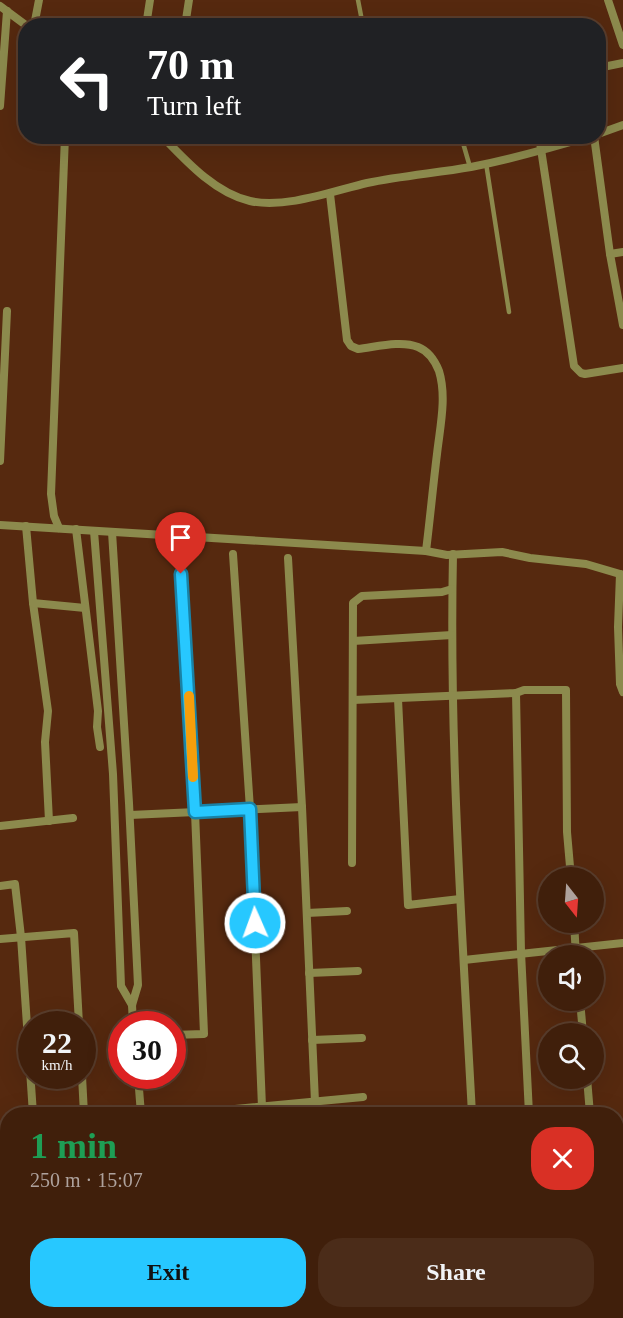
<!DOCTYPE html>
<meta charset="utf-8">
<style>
:root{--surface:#401f0b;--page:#4b2c19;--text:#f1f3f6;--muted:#aea29d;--line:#593d2c;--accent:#27c8ff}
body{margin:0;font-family:"Times New Roman",serif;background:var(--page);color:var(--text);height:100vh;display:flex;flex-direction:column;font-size:22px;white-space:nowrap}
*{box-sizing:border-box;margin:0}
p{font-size:20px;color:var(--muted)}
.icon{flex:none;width:33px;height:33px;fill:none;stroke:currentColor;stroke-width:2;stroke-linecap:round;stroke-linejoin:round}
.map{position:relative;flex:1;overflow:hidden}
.side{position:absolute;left:0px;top:1107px;width:624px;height:212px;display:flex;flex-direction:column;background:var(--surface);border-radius:24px 24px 0 0;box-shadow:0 6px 24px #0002,0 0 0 2px var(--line)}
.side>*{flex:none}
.hud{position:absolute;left:18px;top:18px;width:588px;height:126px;border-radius:24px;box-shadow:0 6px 24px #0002,0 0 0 2px var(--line);background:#202124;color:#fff;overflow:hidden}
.needle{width:39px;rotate:163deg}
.fabs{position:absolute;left:538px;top:867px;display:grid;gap:12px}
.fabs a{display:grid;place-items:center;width:66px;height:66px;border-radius:50%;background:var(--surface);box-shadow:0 6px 24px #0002,0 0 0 2px var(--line);font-size:30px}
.speed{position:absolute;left:18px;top:1011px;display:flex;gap:12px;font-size:30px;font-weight:700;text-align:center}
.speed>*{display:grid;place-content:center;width:78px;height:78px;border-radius:50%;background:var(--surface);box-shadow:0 6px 24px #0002,0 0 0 2px var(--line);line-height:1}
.speed small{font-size:15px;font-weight:400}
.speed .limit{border:9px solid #d22;background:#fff;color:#111}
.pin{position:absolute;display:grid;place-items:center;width:51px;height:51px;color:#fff;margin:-62px -26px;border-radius:50% 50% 50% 0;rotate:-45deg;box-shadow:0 0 6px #0007}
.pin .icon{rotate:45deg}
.me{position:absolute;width:66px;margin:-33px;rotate:358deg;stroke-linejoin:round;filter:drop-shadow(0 0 4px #0008)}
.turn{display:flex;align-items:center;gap:21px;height:126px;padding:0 30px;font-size:27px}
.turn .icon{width:78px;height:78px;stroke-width:2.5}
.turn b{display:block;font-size:42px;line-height:51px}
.round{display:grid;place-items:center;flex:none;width:63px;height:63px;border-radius:24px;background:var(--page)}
.headline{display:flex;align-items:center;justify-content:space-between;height:102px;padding:0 30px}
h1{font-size:36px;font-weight:700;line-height:45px;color:#1e9e55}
.primary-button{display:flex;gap:12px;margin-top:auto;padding:12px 30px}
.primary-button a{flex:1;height:69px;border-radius:24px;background:var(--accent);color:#111;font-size:24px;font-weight:700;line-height:69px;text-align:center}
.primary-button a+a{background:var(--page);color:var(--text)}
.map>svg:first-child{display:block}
</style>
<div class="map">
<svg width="623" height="1318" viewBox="0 0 623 1318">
<rect width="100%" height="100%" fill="#56290f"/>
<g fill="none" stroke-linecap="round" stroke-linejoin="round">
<g stroke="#8c8a4d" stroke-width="4.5">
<path d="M358,0L363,26"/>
<path d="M461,136L470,167"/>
<path d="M486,163L509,312"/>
</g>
<g stroke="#8c8a4d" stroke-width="8">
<path d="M608,0L623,45"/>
<path d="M0,6L27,26"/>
<path d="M34,26L39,0"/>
<path d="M146,26L150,0"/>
<path d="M185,26L189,0"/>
<path d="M598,68L623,63"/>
<path d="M0,106L7,11"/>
<path d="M598,134L623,125"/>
<path d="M162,136C186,161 215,193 250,201C285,209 333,191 367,183C401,176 436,173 471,167C511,159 551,148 591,136"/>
<path d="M539,136L574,366L581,373L585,374L623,368"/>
<path d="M594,136L610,254L623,325"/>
<path d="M330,194L347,340L351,346L358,349C376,347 401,340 418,347C428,351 435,361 439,371C447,397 440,427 437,454C433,486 430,519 426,551"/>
<path d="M610,254L623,252"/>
<path d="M0,461L7,311"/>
<path d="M0,525L426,551L447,555L502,552L530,558L586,564L623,575"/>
<path d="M26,526L33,603L48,711L45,742L49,821"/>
<path d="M59,528L54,516L51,494L65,136"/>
<path d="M76,529L98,711L97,727L100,747"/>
<path d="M94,531L113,774L121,986L132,1005"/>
<path d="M112,532L129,803L138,985L132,1005L133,1024"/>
<path d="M233,554L250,809L262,1107"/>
<path d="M453,554C449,741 462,928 472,1114"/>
<path d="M288,558L302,807L315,1102"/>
<path d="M620,574L618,627L620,684L623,692"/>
<path d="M33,603L85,608"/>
<path d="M353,641L452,635"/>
<path d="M516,693L521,952L529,1114"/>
<path d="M398,699L408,905L460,899"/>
<path d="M353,700L516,693L524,690H566L567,832L571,878"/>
<path d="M130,815L302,807"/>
<path d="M0,826L73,818"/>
<path d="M352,863L353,603L362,596L442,592L452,589"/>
<path d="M0,886L15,884L21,937L33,1114"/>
<path d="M307,913L347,911"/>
<path d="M574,922L576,956"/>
<path d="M0,939L74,933L79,1024"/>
<path d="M464,960L623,943"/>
<path d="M309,973L358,971"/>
<path d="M580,1000L583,1034"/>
<path d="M172,1035L204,1034L195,812L179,551"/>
<path d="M312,1040L362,1038"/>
<path d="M82,1076L84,1114"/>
<path d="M138,1076L141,1114"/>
<path d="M587,1078L590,1114"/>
<path d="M182,1114L363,1097"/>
<path d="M0,1146L8,1145"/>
<path d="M616,1195L623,1194"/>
<path d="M0,1231L8,1230"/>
<path d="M158,1311L159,1318"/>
<path d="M314,1311L315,1318"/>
<path d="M421,1311L422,1318"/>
<path d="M477,1311L478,1318"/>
<path d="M531,1311L532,1318"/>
<path d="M586,1311L587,1318"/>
<path d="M363,1318L367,1311"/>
</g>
</g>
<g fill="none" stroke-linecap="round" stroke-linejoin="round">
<defs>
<path id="route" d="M181,574L195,812L250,809L255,923"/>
</defs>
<use href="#route" stroke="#1982a6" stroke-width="15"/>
<use href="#route" stroke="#27c8ff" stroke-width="10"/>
<path stroke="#f59e0b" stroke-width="10" d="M189,696L193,777"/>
</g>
</svg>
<div class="fabs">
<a><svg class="needle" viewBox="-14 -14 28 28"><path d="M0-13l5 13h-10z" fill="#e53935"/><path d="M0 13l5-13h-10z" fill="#aea29d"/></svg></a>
<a><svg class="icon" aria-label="sound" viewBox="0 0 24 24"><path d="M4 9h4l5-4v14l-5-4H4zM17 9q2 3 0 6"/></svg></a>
<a><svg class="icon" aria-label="search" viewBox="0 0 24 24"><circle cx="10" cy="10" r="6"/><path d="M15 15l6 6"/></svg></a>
</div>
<div class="speed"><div>22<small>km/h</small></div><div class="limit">30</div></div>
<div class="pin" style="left:181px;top:574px;background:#d93025"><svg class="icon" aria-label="arrive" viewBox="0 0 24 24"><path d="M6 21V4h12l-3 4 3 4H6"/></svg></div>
<svg class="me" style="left:255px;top:923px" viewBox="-20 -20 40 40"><circle r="17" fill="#27c8ff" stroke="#fff" stroke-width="3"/><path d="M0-11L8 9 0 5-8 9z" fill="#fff"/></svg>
<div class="hud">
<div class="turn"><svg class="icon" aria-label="left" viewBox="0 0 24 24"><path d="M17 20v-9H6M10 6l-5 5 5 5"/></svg><div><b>70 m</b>Turn left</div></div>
</div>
<section class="side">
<div class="headline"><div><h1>1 min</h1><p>250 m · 15:07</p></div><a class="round" style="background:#d93025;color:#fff"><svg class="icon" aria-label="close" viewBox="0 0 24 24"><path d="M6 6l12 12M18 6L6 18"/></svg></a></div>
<div class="primary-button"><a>Exit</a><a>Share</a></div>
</section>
</div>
